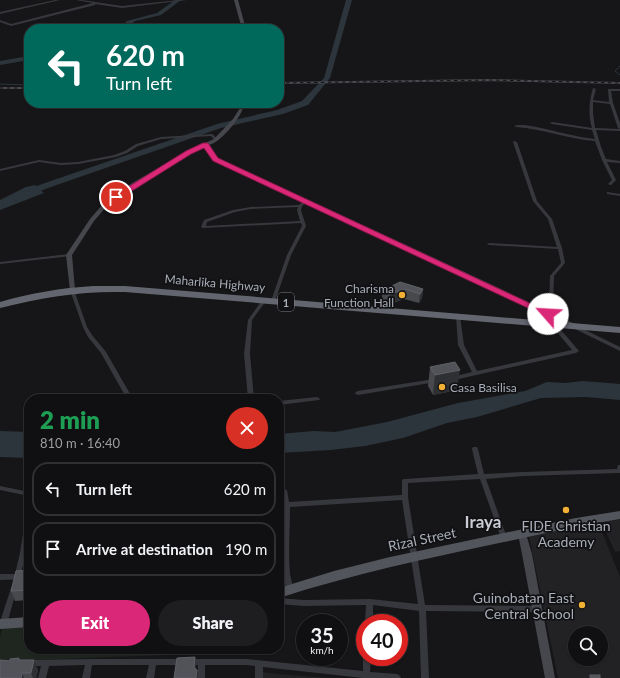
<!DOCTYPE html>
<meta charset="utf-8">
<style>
:root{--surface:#101012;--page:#1e1e20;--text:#f1f3f6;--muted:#9c9d9f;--line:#303032;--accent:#db2777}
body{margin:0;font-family:Lato,sans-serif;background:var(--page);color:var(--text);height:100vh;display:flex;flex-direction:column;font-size:15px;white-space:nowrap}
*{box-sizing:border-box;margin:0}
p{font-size:13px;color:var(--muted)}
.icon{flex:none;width:22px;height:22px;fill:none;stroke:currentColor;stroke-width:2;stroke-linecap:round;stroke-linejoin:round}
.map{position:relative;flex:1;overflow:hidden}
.panel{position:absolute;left:24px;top:394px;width:260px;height:260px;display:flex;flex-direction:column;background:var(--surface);border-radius:16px;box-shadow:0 1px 3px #0004,0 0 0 1px var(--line)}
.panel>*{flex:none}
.top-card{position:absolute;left:24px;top:24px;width:260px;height:84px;border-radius:16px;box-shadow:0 1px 3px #0004,0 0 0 1px var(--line);background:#00695c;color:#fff;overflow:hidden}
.tools{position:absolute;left:568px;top:626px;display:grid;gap:8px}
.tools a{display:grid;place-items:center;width:40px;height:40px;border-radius:50%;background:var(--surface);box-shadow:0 1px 3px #0004,0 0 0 1px var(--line);font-size:20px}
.speed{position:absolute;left:296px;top:614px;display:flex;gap:8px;font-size:20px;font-weight:700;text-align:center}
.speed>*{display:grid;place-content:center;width:52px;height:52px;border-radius:50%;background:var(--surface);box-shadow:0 1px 3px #0004,0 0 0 1px var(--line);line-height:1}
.speed small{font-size:10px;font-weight:400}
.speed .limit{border:6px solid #d22;background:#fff;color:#111}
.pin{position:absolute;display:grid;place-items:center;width:34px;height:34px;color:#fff;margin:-17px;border:2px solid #fff;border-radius:50%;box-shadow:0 1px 4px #0007}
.me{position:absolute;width:44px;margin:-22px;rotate:296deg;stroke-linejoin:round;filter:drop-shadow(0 0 3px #0008)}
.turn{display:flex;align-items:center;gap:14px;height:84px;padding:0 16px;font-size:18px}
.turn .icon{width:52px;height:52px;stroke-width:2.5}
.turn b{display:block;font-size:28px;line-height:34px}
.round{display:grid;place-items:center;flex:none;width:42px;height:42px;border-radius:21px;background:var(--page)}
.summary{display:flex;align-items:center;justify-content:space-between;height:68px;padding:0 16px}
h1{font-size:24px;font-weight:800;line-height:30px;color:#1e9e55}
.primary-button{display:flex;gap:8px;margin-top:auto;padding:8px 16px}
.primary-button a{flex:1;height:46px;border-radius:24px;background:var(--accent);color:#fff;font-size:16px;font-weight:800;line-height:46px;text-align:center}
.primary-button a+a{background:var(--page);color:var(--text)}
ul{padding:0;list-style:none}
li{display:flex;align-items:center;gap:12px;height:54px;margin:0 8px 6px;padding:0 8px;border:2px solid var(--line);border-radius:16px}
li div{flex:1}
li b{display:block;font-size:15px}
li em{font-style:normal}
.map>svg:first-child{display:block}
</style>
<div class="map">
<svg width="620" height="678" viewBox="0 0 620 678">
<rect width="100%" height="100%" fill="#161618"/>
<g fill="#222225" fill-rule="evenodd">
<path d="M620,520V551L615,552L601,521Z"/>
<path d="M598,522L620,577V678H558L529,536ZM575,633H601V659H575Z"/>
<path d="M261,672L278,674L330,678H262Z"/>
</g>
<path fill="#1e261f" d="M29,626V649H196V654L0,661V637L2,628Z"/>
<g fill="#2c353c">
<path d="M35,185L44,193L0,210V200L26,187Z"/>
<path d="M583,381L620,384V400L586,397L541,398L477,417L447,423L403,438L365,446L331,450L279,453V434L314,431L335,432L387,422L458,403L525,391L547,382L565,383Z"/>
<path d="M0,431L29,432V458L0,457Z"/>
</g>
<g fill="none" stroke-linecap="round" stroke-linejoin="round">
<g stroke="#2c353c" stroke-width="1">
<path d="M620,66L615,71L620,75"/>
<path d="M0,84L29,85"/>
</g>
<g fill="#2c353c" fill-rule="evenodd">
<path d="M175,0H181L161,15L135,21L125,29H119L127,21L157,13Z"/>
<path d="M346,0H352L330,78L308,105L283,114L221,128L48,188L0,207V201L42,184L217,124L277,110L302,101L324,78Z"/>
<path d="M29,56V60L0,65V61Z"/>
</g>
<g fill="#37383d" fill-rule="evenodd">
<path d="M55,0H60L0,14V12Z"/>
<path d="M76,0H82L122,6L179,0H187L122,8L95,4V5L11,26L0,22V20L11,24L93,3Z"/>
<path d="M593,88L596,89L593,100L609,102L608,89H620V91H611L613,103L620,123V131L596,130L601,147L606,159L620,161V163L607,162L616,180L611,185H610L608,184L612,180L602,160L595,141C568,139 543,129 516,127L514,126C525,122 554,132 567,134C576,136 585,138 595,139L592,130L552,124L550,123L552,122L592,128C588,115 589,101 593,88ZM593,102L610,104L618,128L620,129L595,128L593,113Z"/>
<path d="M212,134C214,135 218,139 217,141H215L211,136L161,139L138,146L127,153L116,157L78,164L61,165L39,162L0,171V169L39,160L61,163L78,162L114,155L125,151L136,144L161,137Z"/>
<path d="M514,141L517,142L537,201L552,219L562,248L565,263L554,276L553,304L550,314L548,315L546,314L549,304L550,276L561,263L558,249L489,245L487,244L489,243L557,247L548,219L533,201L513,142Z"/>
<path d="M607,192L620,194V196L607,194Z"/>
<path d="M305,200H307L308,201L302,206L301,210L306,226L291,255L275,301V302H271V301L287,255L302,226L301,223L203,228L201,227L204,220L233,210L251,207L299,205ZM298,207L297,210L300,221L206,226L207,222L235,212L251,209Z"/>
<path d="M69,254H71V256L0,264V262Z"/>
<path d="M70,289H74V290L87,327L92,335L106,352L133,399H127L101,353L88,337L83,327L70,290Z"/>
<path d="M262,300H266V301L252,320L250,354L254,399H248L244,354L248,320Z"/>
<path d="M458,314L460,316L464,345L477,371L572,350L551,325V323H555L579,351L576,353L454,380L452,379L451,378L452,377L472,372L458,345L456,316Z"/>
<path d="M575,325L620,347V351L573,328V326Z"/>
<path d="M434,379L437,381L436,382L358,395L356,394L355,393L356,392L358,391Z"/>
<path d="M317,397L319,398L320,399L319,400L279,405V401Z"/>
<path d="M473,447H477L478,449L484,474L523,472L617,469L618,465H620V473H619L523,476L486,479L507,538L506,540L504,541L502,540L501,538L480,479L408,483V497L425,605L536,606L538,607L539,609L538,611L536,612L426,611L429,678H421L419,611L373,605V623H365L366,605L304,606L279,604V598L304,600L370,599L418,604L402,500L290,507C290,529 288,552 290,574C291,580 294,587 292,592L290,593L288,592C279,572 283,549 283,528C284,516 284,505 282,493L279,492V488L287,490L289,502L402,495V481L403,479H405L478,474L472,449Z"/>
<path d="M0,486L29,492V496L0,490Z"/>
<path d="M29,512V535L26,553L21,573H29V579L0,580V574H15L20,553L26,515L27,513Z"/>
<path d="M14,585L16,586L17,588L7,624L5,626L3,627L1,626L0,622L11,588L12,586Z"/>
<path d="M365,654V657H371L370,672L397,674L400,676L401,678H363L263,667V678H255V666L246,665H205V678H197L198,665H156L154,678H146L149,665H92L90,678H82L85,665L49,666L46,678H38L41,666H29L26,665L25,663L26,661L29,660L89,659H246L363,671V657Z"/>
</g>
<g fill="#45474d" fill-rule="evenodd">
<path d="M234,0H238L246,29H242Z"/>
<path d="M240,103H244C244,114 226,135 217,141C215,143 211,144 209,145L210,150L218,158L486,282L575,324L576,326L575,328H571L482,284L214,160L206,151L204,147L191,153L128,190L107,206L94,221L72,255L75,290L72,292L70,291L66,255L90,219L103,204L124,188L187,151L214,139L233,119L240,108Z"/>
<path d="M522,530L525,531L526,534L532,554L555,678H545L522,554L518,534L519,531Z"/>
</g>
<g fill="#53555c" fill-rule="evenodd">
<path d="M620,511V519C581,525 542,534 504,542C428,558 353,574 279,598V588L334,571L390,557L576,518Z"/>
<path d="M29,617V627L0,629V619Z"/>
</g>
<path fill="#63666e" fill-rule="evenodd" d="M93,286H125L620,327V333L125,292C80,291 44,297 0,308V302C31,293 61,288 93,286Z"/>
<defs>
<g id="rail">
<path d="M279,83L491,80L620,83"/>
<path d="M0,88H29"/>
</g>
</defs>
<use href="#rail" stroke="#4a4c52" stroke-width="2"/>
<use href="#rail" stroke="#111113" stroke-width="1" stroke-dasharray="3.5" stroke-linecap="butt"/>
</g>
<g fill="#47494d">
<path d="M400,282L423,289L422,298L419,303L404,299L388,305L382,301V291Z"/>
<path d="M430,367L457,390L433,395L428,386Z"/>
<path d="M279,528L280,556H279Z"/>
<path d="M29,570V600L15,601L11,591Z"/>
<path d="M142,649H169V653H143Z"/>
<path d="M206,649H240V654L207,655Z"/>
<path d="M19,658L20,660L38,670L36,678H0L10,661Z"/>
</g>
<g fill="#2f3033">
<path d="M405,289L404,299L388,305L389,295Z"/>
<path d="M423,289L422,298L419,303L420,294Z"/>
<path d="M460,370L457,390L433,395L435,375Z"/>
<path d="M195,657L196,667V678L194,668Z"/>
<path d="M34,660L38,670L36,678H33L31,673Z"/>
<path d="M197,670L198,678H196Z"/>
<path d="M22,673L24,678H21Z"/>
</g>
<g fill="#525359" stroke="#5f6168">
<path d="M400,282L423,289L420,294L405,289L389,295L382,291Z"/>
<path d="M455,362L460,370L435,375L430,367Z"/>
<path d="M279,528L280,543H279Z"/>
<path d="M29,570V590L11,591L16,571Z"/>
<rect x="206" y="649" width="33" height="2"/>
<path d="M195,657L194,668L197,670L196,678H174L177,658Z"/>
<path d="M19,658L18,660H34L31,673H22L21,678H0V660L10,661V659Z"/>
<rect x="590" y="675" width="10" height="3"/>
</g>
<path fill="#db2777" stroke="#8e194d" d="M203,143H208L218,158L553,314L548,317L545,316L213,161L204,148L191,154L119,199H113L112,197L186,151Z"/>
<g fill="#f2b134" stroke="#111113" stroke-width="1.5">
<circle cx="402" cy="295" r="4"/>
<circle cx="442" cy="387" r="4"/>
<circle cx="566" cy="510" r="4"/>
<circle cx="582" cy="605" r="4"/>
</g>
<g text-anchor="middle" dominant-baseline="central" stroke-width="3.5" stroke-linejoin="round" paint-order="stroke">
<rect fill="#111113" stroke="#7b7e86" stroke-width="1" x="278" y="293" width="16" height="18" rx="3"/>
<g font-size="11" font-weight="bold" fill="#a8adb8">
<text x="286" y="302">1</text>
</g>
<g font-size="12" fill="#a8adb8" stroke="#111113">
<text transform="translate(215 283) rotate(5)">Maharlika Highway</text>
</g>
<g font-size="12" fill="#a8adb8" stroke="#111113" text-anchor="end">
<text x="394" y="288">Charisma<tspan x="394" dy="14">Function Hall</tspan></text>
<text x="450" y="387" text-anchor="start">Casa Basilisa</text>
</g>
<g font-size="14" fill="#a8adb8" stroke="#111113">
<text x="566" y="525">FIDE Christian<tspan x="566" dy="16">Academy</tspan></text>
<text x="574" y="597" text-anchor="end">Guinobatan East<tspan x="574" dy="16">Central School</tspan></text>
</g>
<g font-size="14" fill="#a8adb8" stroke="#111113">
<text transform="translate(422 539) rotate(-12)">Rizal Street</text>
</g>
<g font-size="17" font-weight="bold" fill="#c9ccd4" stroke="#111113">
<text x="483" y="521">Iraya</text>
</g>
</g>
</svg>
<div class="tools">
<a><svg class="icon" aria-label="search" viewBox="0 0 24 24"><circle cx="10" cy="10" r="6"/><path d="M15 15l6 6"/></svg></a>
</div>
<div class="speed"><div>35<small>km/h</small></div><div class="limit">40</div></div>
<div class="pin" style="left:116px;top:197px;background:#d93025"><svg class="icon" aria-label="arrive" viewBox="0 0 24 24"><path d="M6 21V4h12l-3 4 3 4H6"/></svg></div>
<svg class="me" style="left:548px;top:314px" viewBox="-20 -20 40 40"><circle r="19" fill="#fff"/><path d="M0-13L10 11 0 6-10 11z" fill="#db2777"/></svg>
<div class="top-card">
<div class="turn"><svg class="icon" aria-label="left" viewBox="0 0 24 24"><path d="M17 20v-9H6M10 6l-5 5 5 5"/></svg><div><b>620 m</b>Turn left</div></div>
</div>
<section class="panel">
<div class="summary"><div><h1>2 min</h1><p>810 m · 16:40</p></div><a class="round" style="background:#d93025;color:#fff"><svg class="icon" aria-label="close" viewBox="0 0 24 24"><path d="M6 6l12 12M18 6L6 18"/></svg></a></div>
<ul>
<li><svg class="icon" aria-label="left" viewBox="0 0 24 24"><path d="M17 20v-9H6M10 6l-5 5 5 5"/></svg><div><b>Turn left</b></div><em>620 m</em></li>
<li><svg class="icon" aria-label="arrive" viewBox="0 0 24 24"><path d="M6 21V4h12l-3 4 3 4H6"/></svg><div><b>Arrive at destination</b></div><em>190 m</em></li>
</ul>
<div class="primary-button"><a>Exit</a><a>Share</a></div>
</section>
</div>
